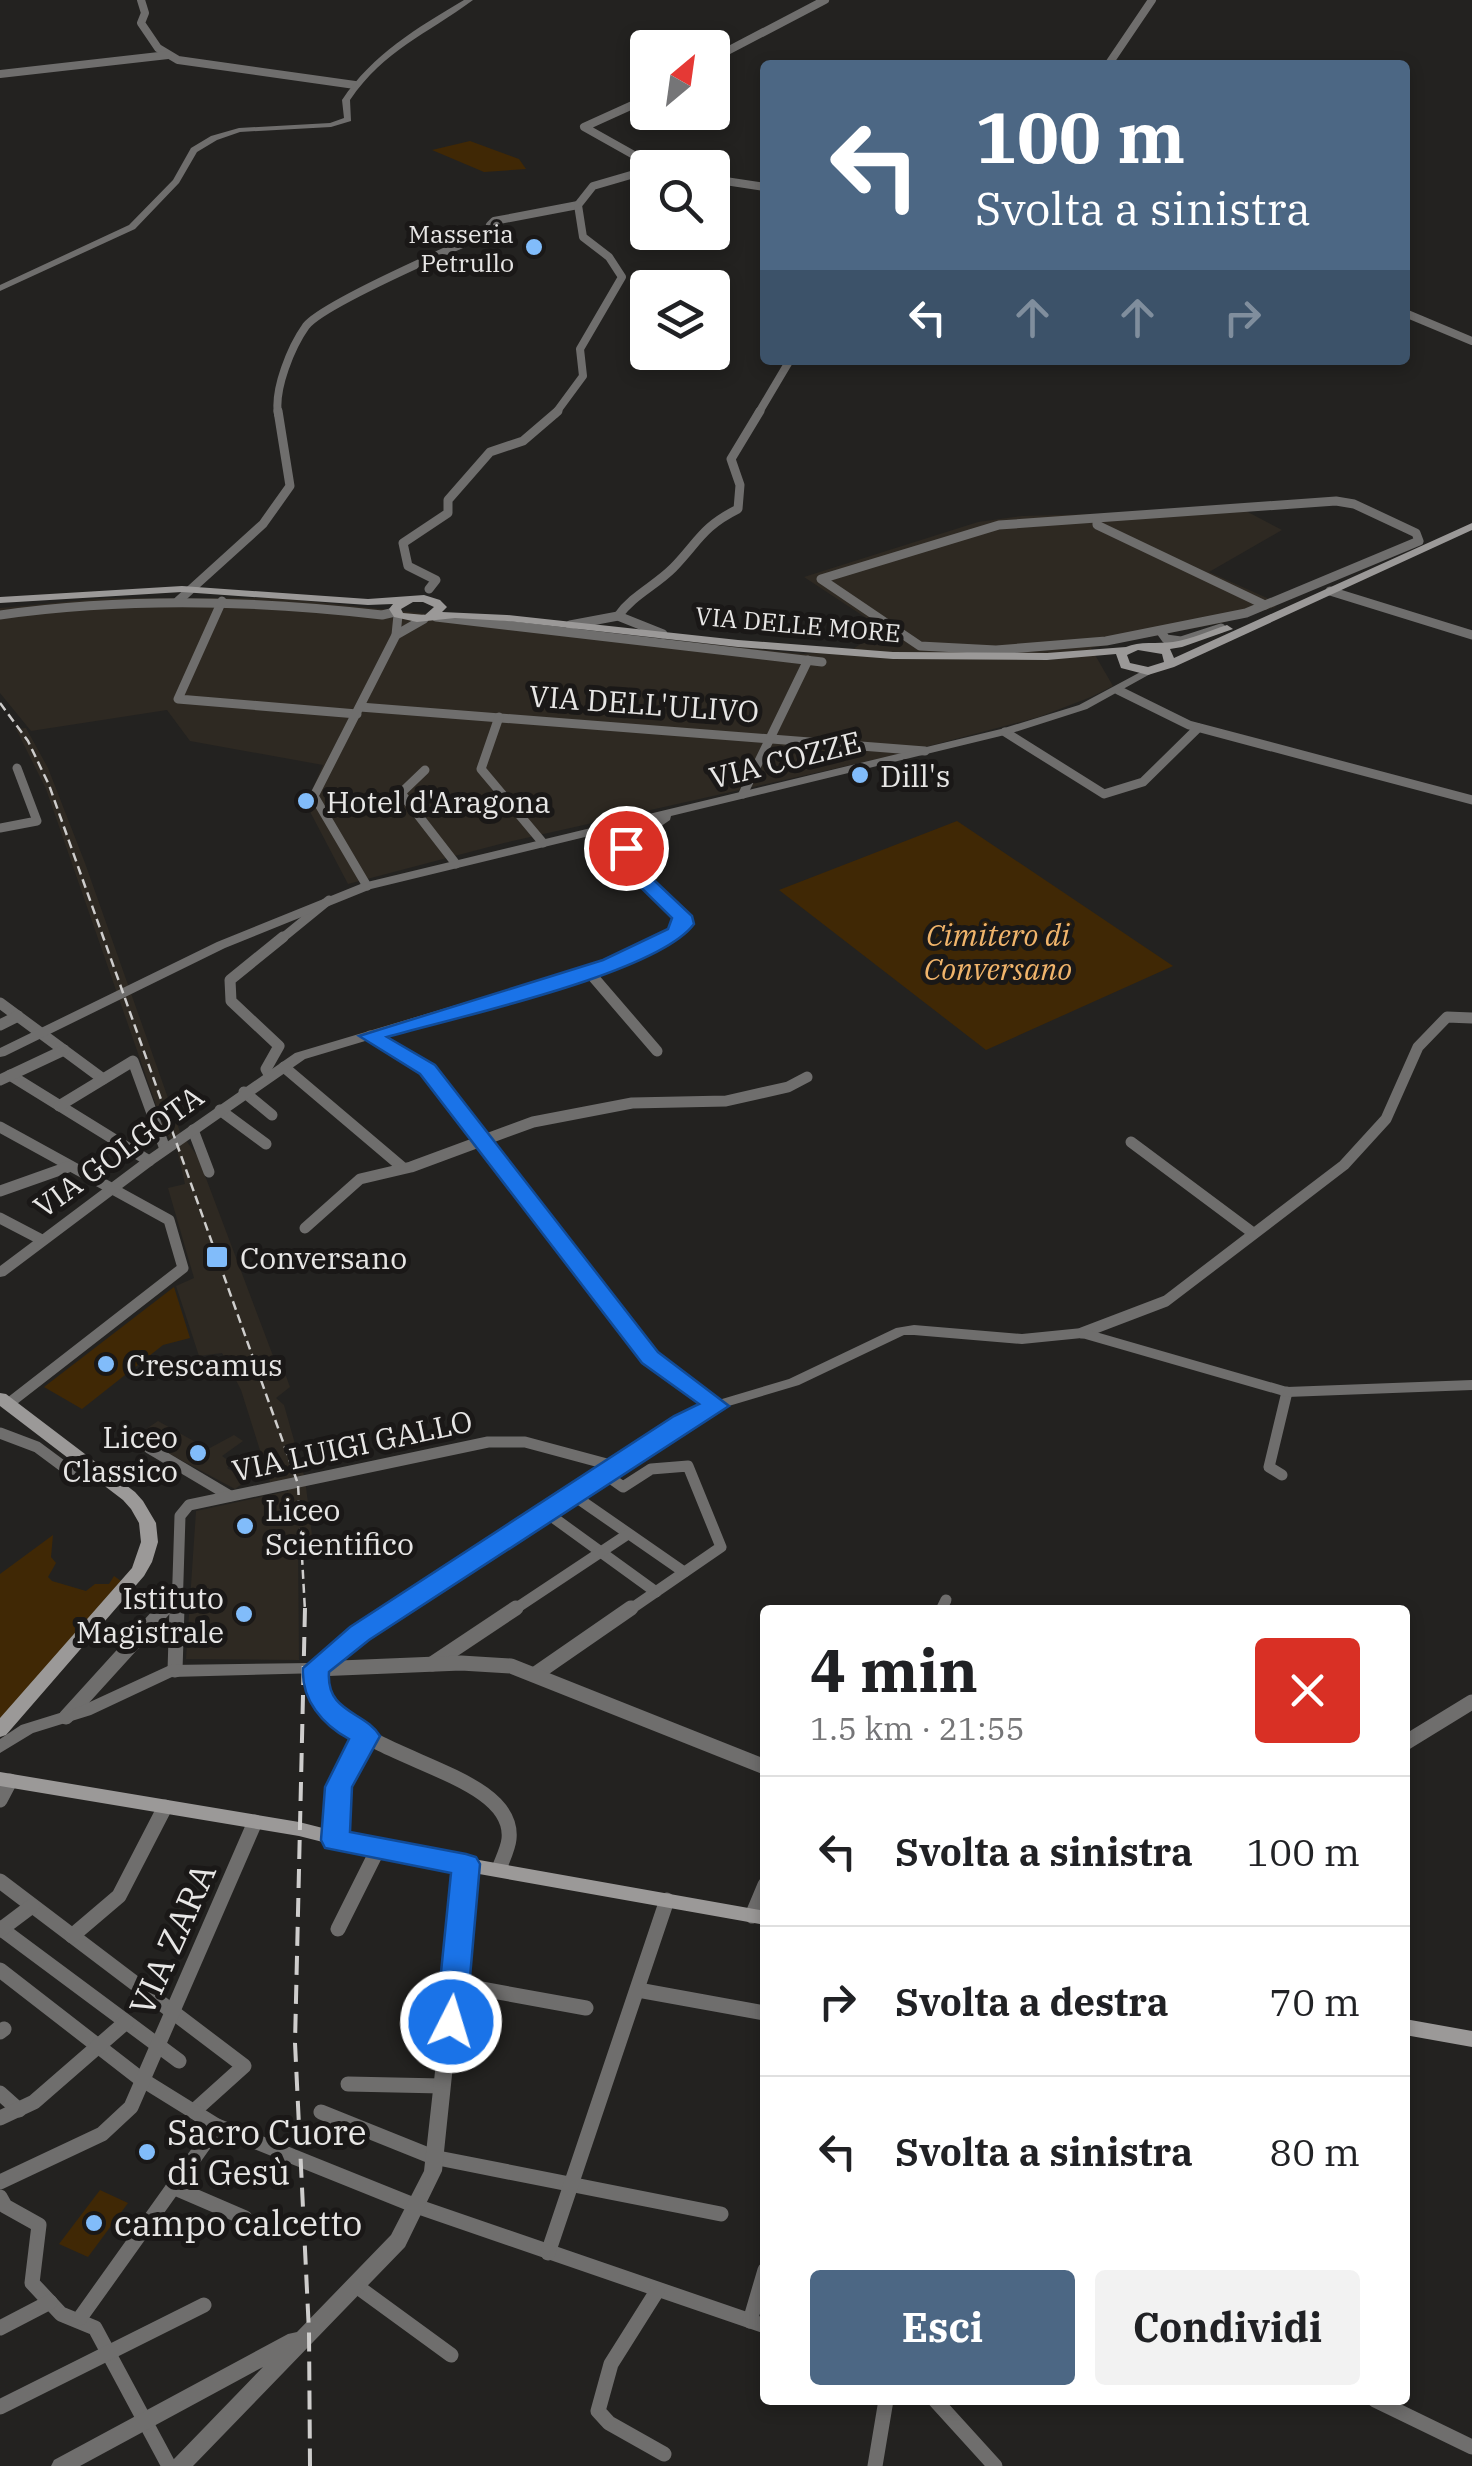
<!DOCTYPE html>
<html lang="it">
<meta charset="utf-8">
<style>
:root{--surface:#fff;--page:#f2f2f2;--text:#202124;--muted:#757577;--line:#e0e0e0;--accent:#4c6784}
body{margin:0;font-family:"IBM Plex Serif",serif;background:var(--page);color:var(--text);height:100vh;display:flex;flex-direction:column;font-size:38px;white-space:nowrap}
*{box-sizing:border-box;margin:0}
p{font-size:32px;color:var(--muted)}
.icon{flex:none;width:55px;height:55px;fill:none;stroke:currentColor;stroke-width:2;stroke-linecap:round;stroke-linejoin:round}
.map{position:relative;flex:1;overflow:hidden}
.details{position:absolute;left:760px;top:1605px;width:650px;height:800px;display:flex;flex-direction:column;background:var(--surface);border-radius:10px;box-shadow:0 5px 15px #0003}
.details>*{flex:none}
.guide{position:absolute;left:760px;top:60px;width:650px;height:305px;border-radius:10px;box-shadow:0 5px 15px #0003;background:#4c6784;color:#fff;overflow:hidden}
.needle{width:65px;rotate:29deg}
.controls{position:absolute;left:630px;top:30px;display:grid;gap:20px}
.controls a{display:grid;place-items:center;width:100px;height:100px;border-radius:10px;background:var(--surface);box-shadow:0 5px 15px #0003;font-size:50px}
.pin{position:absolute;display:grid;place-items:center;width:85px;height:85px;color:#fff;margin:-42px;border:5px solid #fff;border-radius:50%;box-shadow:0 2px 10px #0007}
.me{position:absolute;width:110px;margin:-55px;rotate:5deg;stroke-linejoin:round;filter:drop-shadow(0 0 8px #0008)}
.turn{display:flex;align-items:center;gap:35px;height:210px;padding:0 50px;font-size:45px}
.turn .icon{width:130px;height:130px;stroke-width:2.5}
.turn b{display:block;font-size:70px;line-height:85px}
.lanes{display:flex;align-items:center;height:95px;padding:0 50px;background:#0003;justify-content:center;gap:50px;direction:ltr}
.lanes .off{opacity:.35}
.round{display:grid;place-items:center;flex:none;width:105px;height:105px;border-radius:10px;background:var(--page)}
.summary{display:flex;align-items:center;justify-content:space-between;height:170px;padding:0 50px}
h1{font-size:60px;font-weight:700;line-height:75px}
.cta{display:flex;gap:20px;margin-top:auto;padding:20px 50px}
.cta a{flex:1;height:115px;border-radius:10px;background:var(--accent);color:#fff;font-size:40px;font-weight:700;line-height:115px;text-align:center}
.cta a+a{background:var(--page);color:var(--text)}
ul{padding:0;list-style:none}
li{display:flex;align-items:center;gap:30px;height:150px;padding:0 50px;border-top:2px solid var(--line)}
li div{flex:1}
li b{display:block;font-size:38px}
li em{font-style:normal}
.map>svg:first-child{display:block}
</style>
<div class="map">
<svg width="1472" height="2466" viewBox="0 0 1472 2466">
<rect width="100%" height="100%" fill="#232220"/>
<g fill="#2e2922">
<path d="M1244,510L1282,530L1209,572L1267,598L1276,607L1222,623L1091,648L1113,686L1091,697L1039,717L895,755L504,843L348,884L306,804L323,765L190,741L167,710L31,731L0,693V608L106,598H279L804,654L853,649L883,629L804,577L978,522L1022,516Z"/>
<path d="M26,728L48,768L85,863L180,1132L198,1157L281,1377L286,1376L290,1387L276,1398L284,1405L305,1479L313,1543H298L299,1660L186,1659L196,1511L288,1491L285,1482L271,1485L241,1390L222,1353L199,1356L176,1286L194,1278L168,1188L185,1184L177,1149L165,1131L46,789L16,729Z"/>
<path d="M158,1421L208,1449L234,1435L243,1441L222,1456L232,1463L227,1468L247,1480L235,1489L136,1436Z"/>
</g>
<g fill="#402805">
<path d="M470,141L519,159L526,169L484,172L432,150Z"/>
<path d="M957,821L1173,966L986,1050L779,890Z"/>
<path d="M174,1287L190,1338L163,1345L82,1409L44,1387Z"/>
<path d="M53,1535L51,1557L56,1563L48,1577L52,1581L86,1591L95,1584H109L114,1576L121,1581L0,1720V1574Z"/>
<path d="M100,2190L128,2203L88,2257L59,2244Z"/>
</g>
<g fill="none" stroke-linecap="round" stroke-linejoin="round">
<g stroke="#6f6e6d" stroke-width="8">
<path d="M141,0L145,13L141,23L158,48L178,60L355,85"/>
<path d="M712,59L825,0"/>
<path d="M1108,65L1152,0"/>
<path d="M0,74L168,55"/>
<path d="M648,98L584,127L657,168"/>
<path d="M712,179L765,187"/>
<path d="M1405,313L1472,341"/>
<path d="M278,414C274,389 291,347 306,326C323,304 455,247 487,233L494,229L490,225L494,221L578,205"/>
<path d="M555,414L583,376L580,349L622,277L609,257L583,237L578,205L593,186L648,170"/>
<path d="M758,414L790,360"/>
</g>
<g stroke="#6f6e6d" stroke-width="9">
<path d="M1336,501L1354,504L1416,533L1419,541L1246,613L1106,641L996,650L920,646L821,579L999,525Z"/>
<path d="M1097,519V525L1265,605"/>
<path d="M429,589L436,580L408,566L403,543L448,513V500L490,452L523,441L558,411"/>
<path d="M1330,591L1472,635"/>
<path d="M178,601L263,524L290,486L278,411"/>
<path d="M222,601L178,699L357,714"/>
<path d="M0,615C128,597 254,600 382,615L395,612"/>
<path d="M618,616C633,595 655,586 673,568C699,541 702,527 738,509L740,485L731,459L760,411"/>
<path d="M436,617L822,662"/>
<path d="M570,625L618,616L663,634"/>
<path d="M1161,632L1166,639L1181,641L1221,628"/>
<path d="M396,635L424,619"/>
<path d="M1118,690L1189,725L1472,800"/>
<path d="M360,707L925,751"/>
<path d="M499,717L481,769L543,843"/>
<path d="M1005,732L1104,794L1143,782L1198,728"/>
<path d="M425,770L401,793L456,864"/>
<path d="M743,794L808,660"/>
<path d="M0,828L37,821L17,768"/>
<path d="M367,886L314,796L396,635L398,615"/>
<path d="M280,940L329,900"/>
</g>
<g stroke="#6f6e6d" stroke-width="11">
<path d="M589,972L657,1051"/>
<path d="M0,1003L103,1079"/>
<path d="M0,1025L18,1016"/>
<path d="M370,1036L428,1069L650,1357L717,1405"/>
<path d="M284,1067L402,1167"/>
<path d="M10,1075L149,1161"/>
<path d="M270,1076L266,1069L279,1046L231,1001L230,980L283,937"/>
<path d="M0,1080L64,1050"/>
<path d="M244,1092L272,1115"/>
<path d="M59,1106L133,1061L165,1149"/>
<path d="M220,1110L266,1144"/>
<path d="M0,1127L169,1220L183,1268L8,1404"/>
<path d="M193,1130L209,1172"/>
<path d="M1131,1142L1253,1233"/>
<path d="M0,1191L68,1167"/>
<path d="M0,1218L42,1240"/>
<path d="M305,1228L360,1179L411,1167L533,1122L632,1103L726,1101L788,1087L807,1077"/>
<path d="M1082,1333L1166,1301L1344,1165L1386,1119L1418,1047L1447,1017L1472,1018"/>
<path d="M0,1433L37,1447L68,1470L86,1467"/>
<path d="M149,1448L230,1496"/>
<path d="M606,1475L623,1487L651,1469L688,1466L721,1547L628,1611"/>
<path d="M1282,1475L1269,1467L1287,1392"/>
<path d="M573,1495L684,1572"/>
<path d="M547,1513L656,1592"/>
<path d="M941,1610L946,1600"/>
<path d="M162,1611L175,1597"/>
<path d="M177,1611L180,1516L189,1505L488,1442H525L618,1467"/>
<path d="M512,1611L628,1534"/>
</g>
<g stroke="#6f6e6d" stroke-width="15">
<path d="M432,1664L516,1608"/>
<path d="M175,1670L177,1608"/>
<path d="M537,1673L631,1608"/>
<path d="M66,1717L165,1608"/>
<path d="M1405,1743L1472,1702"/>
<path d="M0,1800L10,1781"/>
<path d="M335,1840L342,1785L367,1736"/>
<path d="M499,1869C502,1860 508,1849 509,1839C517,1762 311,1759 316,1669L461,1663L511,1666L765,1767"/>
<path d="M0,1881L244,2066L194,2111"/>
<path d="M752,1916L765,1885"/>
<path d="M0,1928L179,2061"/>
<path d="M338,1929L378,1849"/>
<path d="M0,1930L32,1906"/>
<path d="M72,1936L119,1896L165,1807"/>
<path d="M0,1970L138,2077L217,2126L416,2206L765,2326"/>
<path d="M454,1984L586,2008"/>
<path d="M638,1990L765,2013"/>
<path d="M0,2032L4,2029"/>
<path d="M348,2084L442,2086"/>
<path d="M0,2093L19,2110"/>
<path d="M321,2112L433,2157L721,2214"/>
<path d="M0,2118L34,2102L126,2022"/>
<path d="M0,2182L102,2134L131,2107L255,1822"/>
<path d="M173,2187L245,2218"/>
<path d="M0,2197L5,2206L39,2225L32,2283L61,2314L95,2328L169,2466"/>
<path d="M548,2253L667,1900"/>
<path d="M355,2285L451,2355"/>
<path d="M657,2291L611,2364L598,2411L609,2423L664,2454"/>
<path d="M80,2318L217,2126"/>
<path d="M750,2321L765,2270"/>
<path d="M0,2328L50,2302"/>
<path d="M935,2400L995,2466"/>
<path d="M1375,2400L1472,2447"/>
<path d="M0,2407L204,2305"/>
<path d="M875,2466L886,2400"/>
</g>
<g fill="#6f6e6d" fill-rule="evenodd">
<path d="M464,0H473C426,35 385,49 350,100L351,121L331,127L240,132L217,140L197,152L179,183L135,229L0,291V285L129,225L173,180L191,148L211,136L239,128L330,123L344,118L342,100C373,54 417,28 464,0Z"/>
<path d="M1148,668L1153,671L1152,673L1087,709L1009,734L671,816L670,820L638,842L631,857L634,866L688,916L689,924L669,944L636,960L305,1059L154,1164L5,1276L0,1277V1266L144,1158L295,1053L628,954L661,938L677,923L676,917L625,870L619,857L629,838L655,820L371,889L225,948L5,1056L0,1057V1048L217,942L363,883L1001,729L1079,705Z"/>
<path d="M914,1325L1022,1334L1082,1328L1287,1387L1472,1380V1390L1287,1397L1082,1338L1022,1344L914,1335H904L799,1385L722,1408L687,1425L366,1637L322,1673L172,1677L91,1715L33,1733L0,1753V1739L21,1725L79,1707L170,1665L312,1663L354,1629L677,1419L712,1402L789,1379L896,1328Z"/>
<path d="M466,1857L472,1859L474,1864L442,2171L405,2247L193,2466H170L173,2460L263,2367L80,2466H51L54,2460L288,2334L297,2332L391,2235L424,2171L458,1864L460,1859Z"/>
</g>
<g fill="#9b9998" fill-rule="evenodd">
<path d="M1472,523V530L1174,667L1148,675L1121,668L1116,654L1047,660L893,659L738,647L507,621L455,618L417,622L394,617L389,609L393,604L368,605L182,592L0,603V597L182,586L368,599L424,595L440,600L447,607L442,612L507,615L738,640L893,652L1047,653L1126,647C1139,641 1158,644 1173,642C1191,639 1209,631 1227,625L1233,629L1182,647L1170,649L1174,658ZM413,602H423L434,607L425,615L403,613L401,609ZM1138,650L1162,654L1164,662L1148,667L1130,663L1127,655Z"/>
<path d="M0,1393L6,1394L135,1492L143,1501L156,1523L158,1542L152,1562L144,1576L6,1735L0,1737V1718L132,1568L141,1542L139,1523L131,1509L123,1500L0,1406Z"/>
<path d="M0,1772L299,1822L378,1842L765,1911V1925L378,1856L299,1836L0,1786Z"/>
<path d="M1405,2019L1472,2031V2047L1405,2035Z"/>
</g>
<path stroke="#cecdcc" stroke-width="2.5" stroke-dasharray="9 5" stroke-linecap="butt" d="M0,703L28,741L49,785L298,1484L305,1611"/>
<path stroke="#cecdcc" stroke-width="4" stroke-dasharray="19 10" stroke-linecap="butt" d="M305,1608L295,2043L309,2332L310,2466"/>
</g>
<path fill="#1a73e8" stroke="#114b97" stroke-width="2.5" d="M620,843H633L638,865L692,916L694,924C657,974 453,1018 387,1037L435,1065L658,1352L729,1406L369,1640L329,1672C326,1713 365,1711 380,1736L352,1787L350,1832L466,1854L476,1857L480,1864L466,2022L461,2030H441L436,2022L451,1873L325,1848L321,1840L325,1787L349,1739C323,1725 301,1700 303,1668L350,1627L674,1416L699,1404L642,1363L420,1074L359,1036L603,960L668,929L672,918L619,866Z"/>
<g fill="#81bcfa" stroke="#1a1817" stroke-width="4">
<circle cx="534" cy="247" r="10"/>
<circle cx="860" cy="775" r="10"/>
<circle cx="306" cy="801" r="10"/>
<rect x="205" y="1245" width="24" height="24" rx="5"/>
<circle cx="106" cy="1364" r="10"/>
<circle cx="198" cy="1453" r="10"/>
<circle cx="245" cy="1526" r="10"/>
<circle cx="244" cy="1614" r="10"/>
<circle cx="147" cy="2152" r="10"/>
<circle cx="94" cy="2223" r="10"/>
</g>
<g text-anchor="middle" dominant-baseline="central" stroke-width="10" stroke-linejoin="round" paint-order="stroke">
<g font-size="25" fill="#e7e6e5" stroke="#1a1817" text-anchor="end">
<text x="514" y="233">Masseria<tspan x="514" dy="29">Petrullo</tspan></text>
</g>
<g font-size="25" fill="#e7e6e5" stroke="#1a1817">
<text transform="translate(798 624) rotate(5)">VIA DELLE MORE</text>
</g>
<g font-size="30" fill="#e7e6e5" stroke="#1a1817">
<text transform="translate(644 703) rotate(4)">VIA DELL'ULIVO</text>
<text transform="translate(785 759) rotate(-14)">VIA COZZE</text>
<text transform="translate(118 1151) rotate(-36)">VIA GOLGOTA</text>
<text transform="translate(352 1445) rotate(-12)">VIA LUIGI GALLO</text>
</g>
<g font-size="30" fill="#e7e6e5" stroke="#1a1817" text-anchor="start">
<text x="880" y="775">Dill's</text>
<text x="326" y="801">Hotel d'Aragona</text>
<text x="240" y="1257">Conversano</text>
<text x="126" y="1364">Crescamus</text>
<text x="178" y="1436" text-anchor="end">Liceo<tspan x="178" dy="34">Classico</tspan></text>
<text x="265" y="1509">Liceo<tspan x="265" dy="34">Scientifico</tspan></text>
<text x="224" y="1597" text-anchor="end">Istituto<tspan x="224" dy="34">Magistrale</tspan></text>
</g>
<g font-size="30" font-style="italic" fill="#f0b46b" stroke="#1a1817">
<text x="998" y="934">Cimitero di<tspan x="998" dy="34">Conversano</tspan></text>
</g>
<g font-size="35" fill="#e7e6e5" stroke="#1a1817">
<text transform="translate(172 1939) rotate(-66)">VIA ZARA</text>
</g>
<g font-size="35" fill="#e7e6e5" stroke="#1a1817" text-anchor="start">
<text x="167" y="2132">Sacro Cuore<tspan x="167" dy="40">di Gesù</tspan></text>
<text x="114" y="2223">campo calcetto</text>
</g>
</g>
</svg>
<div class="controls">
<a><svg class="needle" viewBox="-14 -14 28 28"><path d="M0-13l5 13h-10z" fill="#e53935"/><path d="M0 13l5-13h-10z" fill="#757577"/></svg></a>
<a><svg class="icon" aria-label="search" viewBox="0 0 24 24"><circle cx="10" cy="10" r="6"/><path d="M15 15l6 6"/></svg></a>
<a><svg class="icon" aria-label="layers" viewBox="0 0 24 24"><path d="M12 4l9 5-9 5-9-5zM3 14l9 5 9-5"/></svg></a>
</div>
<div class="pin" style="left:626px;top:848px;background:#d93025"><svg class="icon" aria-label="arrive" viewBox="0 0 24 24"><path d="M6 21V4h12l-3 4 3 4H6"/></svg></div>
<svg class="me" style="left:451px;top:2022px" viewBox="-20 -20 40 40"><circle r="17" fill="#1a73e8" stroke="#fff" stroke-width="3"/><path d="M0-11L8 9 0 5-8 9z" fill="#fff"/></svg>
<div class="guide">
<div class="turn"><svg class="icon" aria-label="left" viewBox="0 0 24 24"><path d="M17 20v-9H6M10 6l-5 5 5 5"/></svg><div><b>100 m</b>Svolta a sinistra</div></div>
<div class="lanes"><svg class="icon" aria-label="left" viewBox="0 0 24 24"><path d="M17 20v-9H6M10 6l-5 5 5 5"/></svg><svg class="icon off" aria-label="ahead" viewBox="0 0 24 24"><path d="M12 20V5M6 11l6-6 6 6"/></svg><svg class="icon off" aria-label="ahead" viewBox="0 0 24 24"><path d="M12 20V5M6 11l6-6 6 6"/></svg><svg class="icon off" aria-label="right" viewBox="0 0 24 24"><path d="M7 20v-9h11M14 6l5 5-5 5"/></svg></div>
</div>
<section class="details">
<div class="summary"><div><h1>4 min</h1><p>1.5 km · 21:55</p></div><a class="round" style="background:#d93025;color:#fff"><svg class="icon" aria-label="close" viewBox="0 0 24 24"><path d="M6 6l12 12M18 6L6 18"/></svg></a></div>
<ul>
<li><svg class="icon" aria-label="left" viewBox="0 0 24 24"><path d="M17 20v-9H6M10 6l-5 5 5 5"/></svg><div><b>Svolta a sinistra</b></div><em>100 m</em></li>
<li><svg class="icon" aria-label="right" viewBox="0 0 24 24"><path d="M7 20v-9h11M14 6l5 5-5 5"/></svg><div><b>Svolta a destra</b></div><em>70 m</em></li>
<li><svg class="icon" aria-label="left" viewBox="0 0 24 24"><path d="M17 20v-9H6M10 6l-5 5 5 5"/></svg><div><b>Svolta a sinistra</b></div><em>80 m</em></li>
</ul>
<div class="cta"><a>Esci</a><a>Condividi</a></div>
</section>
</div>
